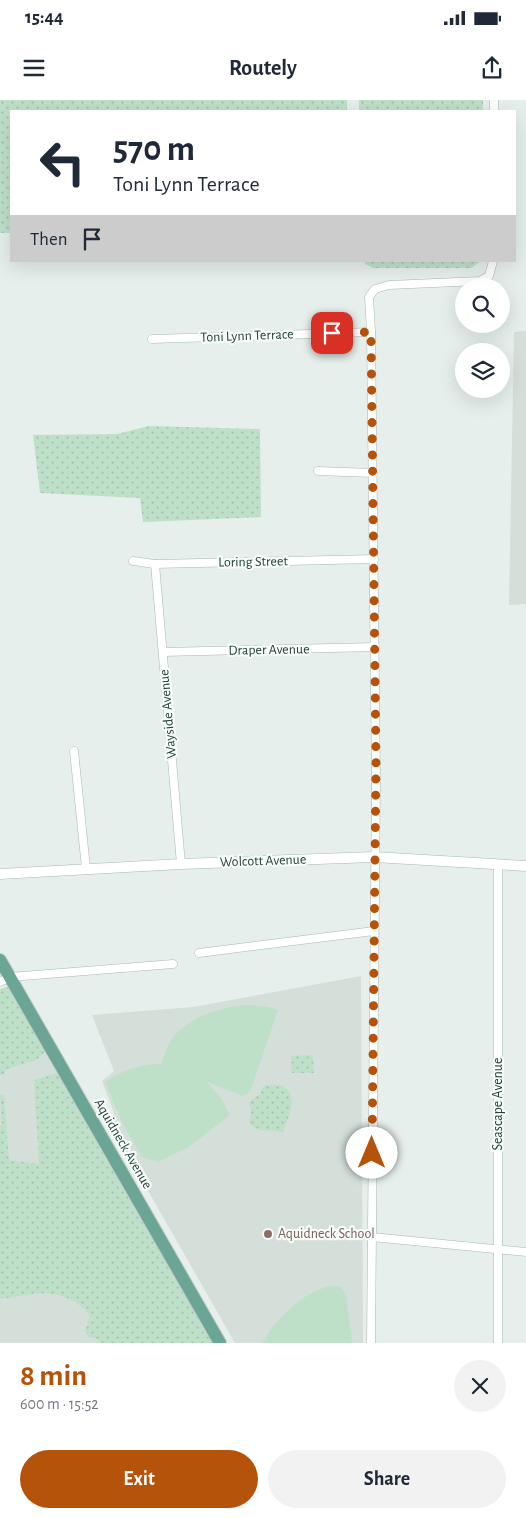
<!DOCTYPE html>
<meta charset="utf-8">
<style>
:root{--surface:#fff;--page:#f2f2f3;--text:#1f2937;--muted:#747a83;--accent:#b45309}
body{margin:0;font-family:"Alegreya Sans",sans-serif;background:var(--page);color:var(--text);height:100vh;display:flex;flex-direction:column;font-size:19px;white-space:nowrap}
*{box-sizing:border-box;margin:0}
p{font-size:16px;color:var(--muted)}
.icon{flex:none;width:28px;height:28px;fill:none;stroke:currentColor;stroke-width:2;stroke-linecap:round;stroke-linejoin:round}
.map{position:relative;height:1243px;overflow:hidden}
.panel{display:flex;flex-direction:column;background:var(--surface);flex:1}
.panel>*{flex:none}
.top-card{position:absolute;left:10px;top:10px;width:506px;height:152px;border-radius:0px;box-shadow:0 5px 20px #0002;background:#fff;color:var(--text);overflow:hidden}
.controls{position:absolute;left:455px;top:178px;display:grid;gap:10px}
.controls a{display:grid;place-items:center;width:55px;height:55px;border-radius:50%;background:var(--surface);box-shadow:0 5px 20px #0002;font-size:25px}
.pin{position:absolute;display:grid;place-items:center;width:42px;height:42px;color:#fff;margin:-21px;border-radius:10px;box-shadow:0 2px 8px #0006}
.me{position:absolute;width:55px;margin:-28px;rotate:0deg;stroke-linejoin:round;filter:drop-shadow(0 0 4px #0008)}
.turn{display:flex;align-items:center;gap:18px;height:105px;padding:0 20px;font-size:22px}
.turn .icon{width:65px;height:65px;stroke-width:2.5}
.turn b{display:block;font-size:35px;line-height:42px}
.then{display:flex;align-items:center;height:48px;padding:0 20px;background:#0003;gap:10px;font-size:19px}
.round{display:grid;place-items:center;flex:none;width:52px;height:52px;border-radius:26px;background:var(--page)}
.head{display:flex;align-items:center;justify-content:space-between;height:85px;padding:0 20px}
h1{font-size:30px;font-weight:600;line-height:38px;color:var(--accent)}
.cta{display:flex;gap:10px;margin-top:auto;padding:10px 20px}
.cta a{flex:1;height:58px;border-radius:30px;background:var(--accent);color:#fff;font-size:20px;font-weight:600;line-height:58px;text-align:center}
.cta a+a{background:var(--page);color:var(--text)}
.status{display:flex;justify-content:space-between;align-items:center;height:35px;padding:0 25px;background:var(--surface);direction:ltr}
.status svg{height:14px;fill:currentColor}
header{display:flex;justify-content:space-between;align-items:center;height:65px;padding:0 20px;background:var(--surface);font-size:22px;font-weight:600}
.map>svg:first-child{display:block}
</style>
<div class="status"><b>15:44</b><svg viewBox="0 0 49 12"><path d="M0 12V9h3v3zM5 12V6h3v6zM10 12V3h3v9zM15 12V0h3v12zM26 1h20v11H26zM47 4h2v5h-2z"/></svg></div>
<header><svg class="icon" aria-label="menu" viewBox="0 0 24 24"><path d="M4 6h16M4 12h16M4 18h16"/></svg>Routely<svg class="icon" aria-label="share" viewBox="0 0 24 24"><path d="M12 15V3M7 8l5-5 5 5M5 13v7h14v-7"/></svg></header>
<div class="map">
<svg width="526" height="1243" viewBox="0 0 526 1243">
<defs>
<pattern id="grass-dots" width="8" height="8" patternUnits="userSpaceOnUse" patternTransform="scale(1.25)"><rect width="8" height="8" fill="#bfe0c8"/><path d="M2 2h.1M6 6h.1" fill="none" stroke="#a4c1ad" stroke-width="1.8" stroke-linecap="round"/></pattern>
</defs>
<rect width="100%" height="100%" fill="#e6efeb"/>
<g fill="#d4dfda">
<path d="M526,231V504L509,505L514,232Z"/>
<path d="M361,876L363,1243H235L111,1026L114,1013L102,981L114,971L92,915L193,907Z"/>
<path d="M36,936L213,1243H0V940Z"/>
</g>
<g fill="url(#grass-dots)">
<path d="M0,0H347V11H11V133H0Z"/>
<rect x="359" y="0" width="124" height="11"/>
<path d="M365,161H481L471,168H373L365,164Z"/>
<path d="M149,326L260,329L261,417L143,422L140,398L40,393L33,335L117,334Z"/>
<path d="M6,887L9,888L45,952L36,960L5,970V974L0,975V889Z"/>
<path d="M313,955L314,973H292L291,956Z"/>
<path d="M57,973L213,1243H100L99,1240L88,1236L85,1231L90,1215C62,1184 36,1194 0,1199V1026L2,1025L0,995H4L9,1060L39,1064L34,980Z"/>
<path d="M266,985H282C300,996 288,1017 283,1032L260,1030L250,1025L249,1022L251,1011L249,1004L250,1001L260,994L263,987Z"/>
</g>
<g fill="#bfe0c8">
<path d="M248,905L269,907L278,910L250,992L242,996L206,981L221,998L230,1015L189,1047L158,1062L142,1057L122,1022L105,982C123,970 140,964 161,964C164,957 166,949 170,942C184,918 221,906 248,905Z"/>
<path d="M334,1186L341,1187L346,1195L352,1243H262C274,1220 308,1187 334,1186Z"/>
</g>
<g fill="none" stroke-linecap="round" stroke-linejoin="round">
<defs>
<g id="minor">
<path d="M494,11V0"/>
<path d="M152,239L371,232"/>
<path d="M318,371L373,373"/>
<path d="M133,461L155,464L374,459"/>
<path d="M155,464L181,764"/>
<path d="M163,552L375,547"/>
<path d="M74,651L86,768"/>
<path d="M498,764V1243"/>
<path d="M199,853L374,831"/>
<path d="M0,882L10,877L173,864"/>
<path d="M372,1137L526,1152"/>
<path d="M371,1243L376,681L371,232L369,197L375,189L389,185L480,181L489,176L493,161"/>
</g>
<path id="tertiary" d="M0,774L181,764L374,757L526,766"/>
<path id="primary" d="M0,860L220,1243"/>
</defs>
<use href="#minor" stroke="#a8b8b2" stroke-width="9"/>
<use href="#tertiary" stroke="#a8b8b2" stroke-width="11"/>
<use href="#primary" stroke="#c2cac8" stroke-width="14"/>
<use href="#minor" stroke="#fff" stroke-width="8"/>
<use href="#tertiary" stroke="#fff" stroke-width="10"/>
<use href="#primary" stroke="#6aa596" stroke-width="12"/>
</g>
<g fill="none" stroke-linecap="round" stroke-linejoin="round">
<path stroke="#b45309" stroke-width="9" stroke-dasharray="0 16.2" d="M332,233L371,232L376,662L372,1053"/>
</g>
<circle fill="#8d6e63" stroke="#f7fbf9" stroke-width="2" cx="268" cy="1134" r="5"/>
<g text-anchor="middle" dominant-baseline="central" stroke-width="4.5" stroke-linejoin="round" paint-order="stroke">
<g font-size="14" fill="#24423a" stroke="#f7fbf9">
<text transform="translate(247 236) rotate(-2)">Toni Lynn Terrace</text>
<text transform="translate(253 462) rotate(-1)">Loring Street</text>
<text transform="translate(269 550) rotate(-1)">Draper Avenue</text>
<text transform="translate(168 614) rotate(-95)">Wayside Avenue</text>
<text transform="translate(263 761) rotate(-2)">Wolcott Avenue</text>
<text transform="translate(498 1004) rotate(-90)">Seascape Avenue</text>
<text transform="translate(123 1044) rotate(60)">Aquidneck Avenue</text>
</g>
<g font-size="14" fill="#785e54" stroke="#f7fbf9" text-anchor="start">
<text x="278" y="1134">Aquidneck School</text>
</g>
</g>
</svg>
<div class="controls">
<a><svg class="icon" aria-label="search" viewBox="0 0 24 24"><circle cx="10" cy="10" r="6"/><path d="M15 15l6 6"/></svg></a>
<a><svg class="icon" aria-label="layers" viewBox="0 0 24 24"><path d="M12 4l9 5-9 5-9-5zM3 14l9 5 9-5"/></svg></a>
</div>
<div class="pin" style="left:332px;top:233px;background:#d93025"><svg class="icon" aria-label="arrive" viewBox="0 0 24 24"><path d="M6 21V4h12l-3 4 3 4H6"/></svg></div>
<svg class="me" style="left:372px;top:1053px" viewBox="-20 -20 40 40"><circle r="19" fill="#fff"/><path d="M0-13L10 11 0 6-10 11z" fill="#b45309"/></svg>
<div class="top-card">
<div class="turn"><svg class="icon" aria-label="left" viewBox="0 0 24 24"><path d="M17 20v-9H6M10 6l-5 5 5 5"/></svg><div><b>570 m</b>Toni Lynn Terrace</div></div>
<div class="then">Then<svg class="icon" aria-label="arrive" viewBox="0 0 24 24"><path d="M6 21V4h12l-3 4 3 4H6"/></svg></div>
</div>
</div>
<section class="panel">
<div class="head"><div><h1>8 min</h1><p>600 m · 15:52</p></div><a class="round"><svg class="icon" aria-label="close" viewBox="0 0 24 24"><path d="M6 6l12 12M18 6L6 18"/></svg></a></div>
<div class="cta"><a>Exit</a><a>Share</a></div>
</section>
